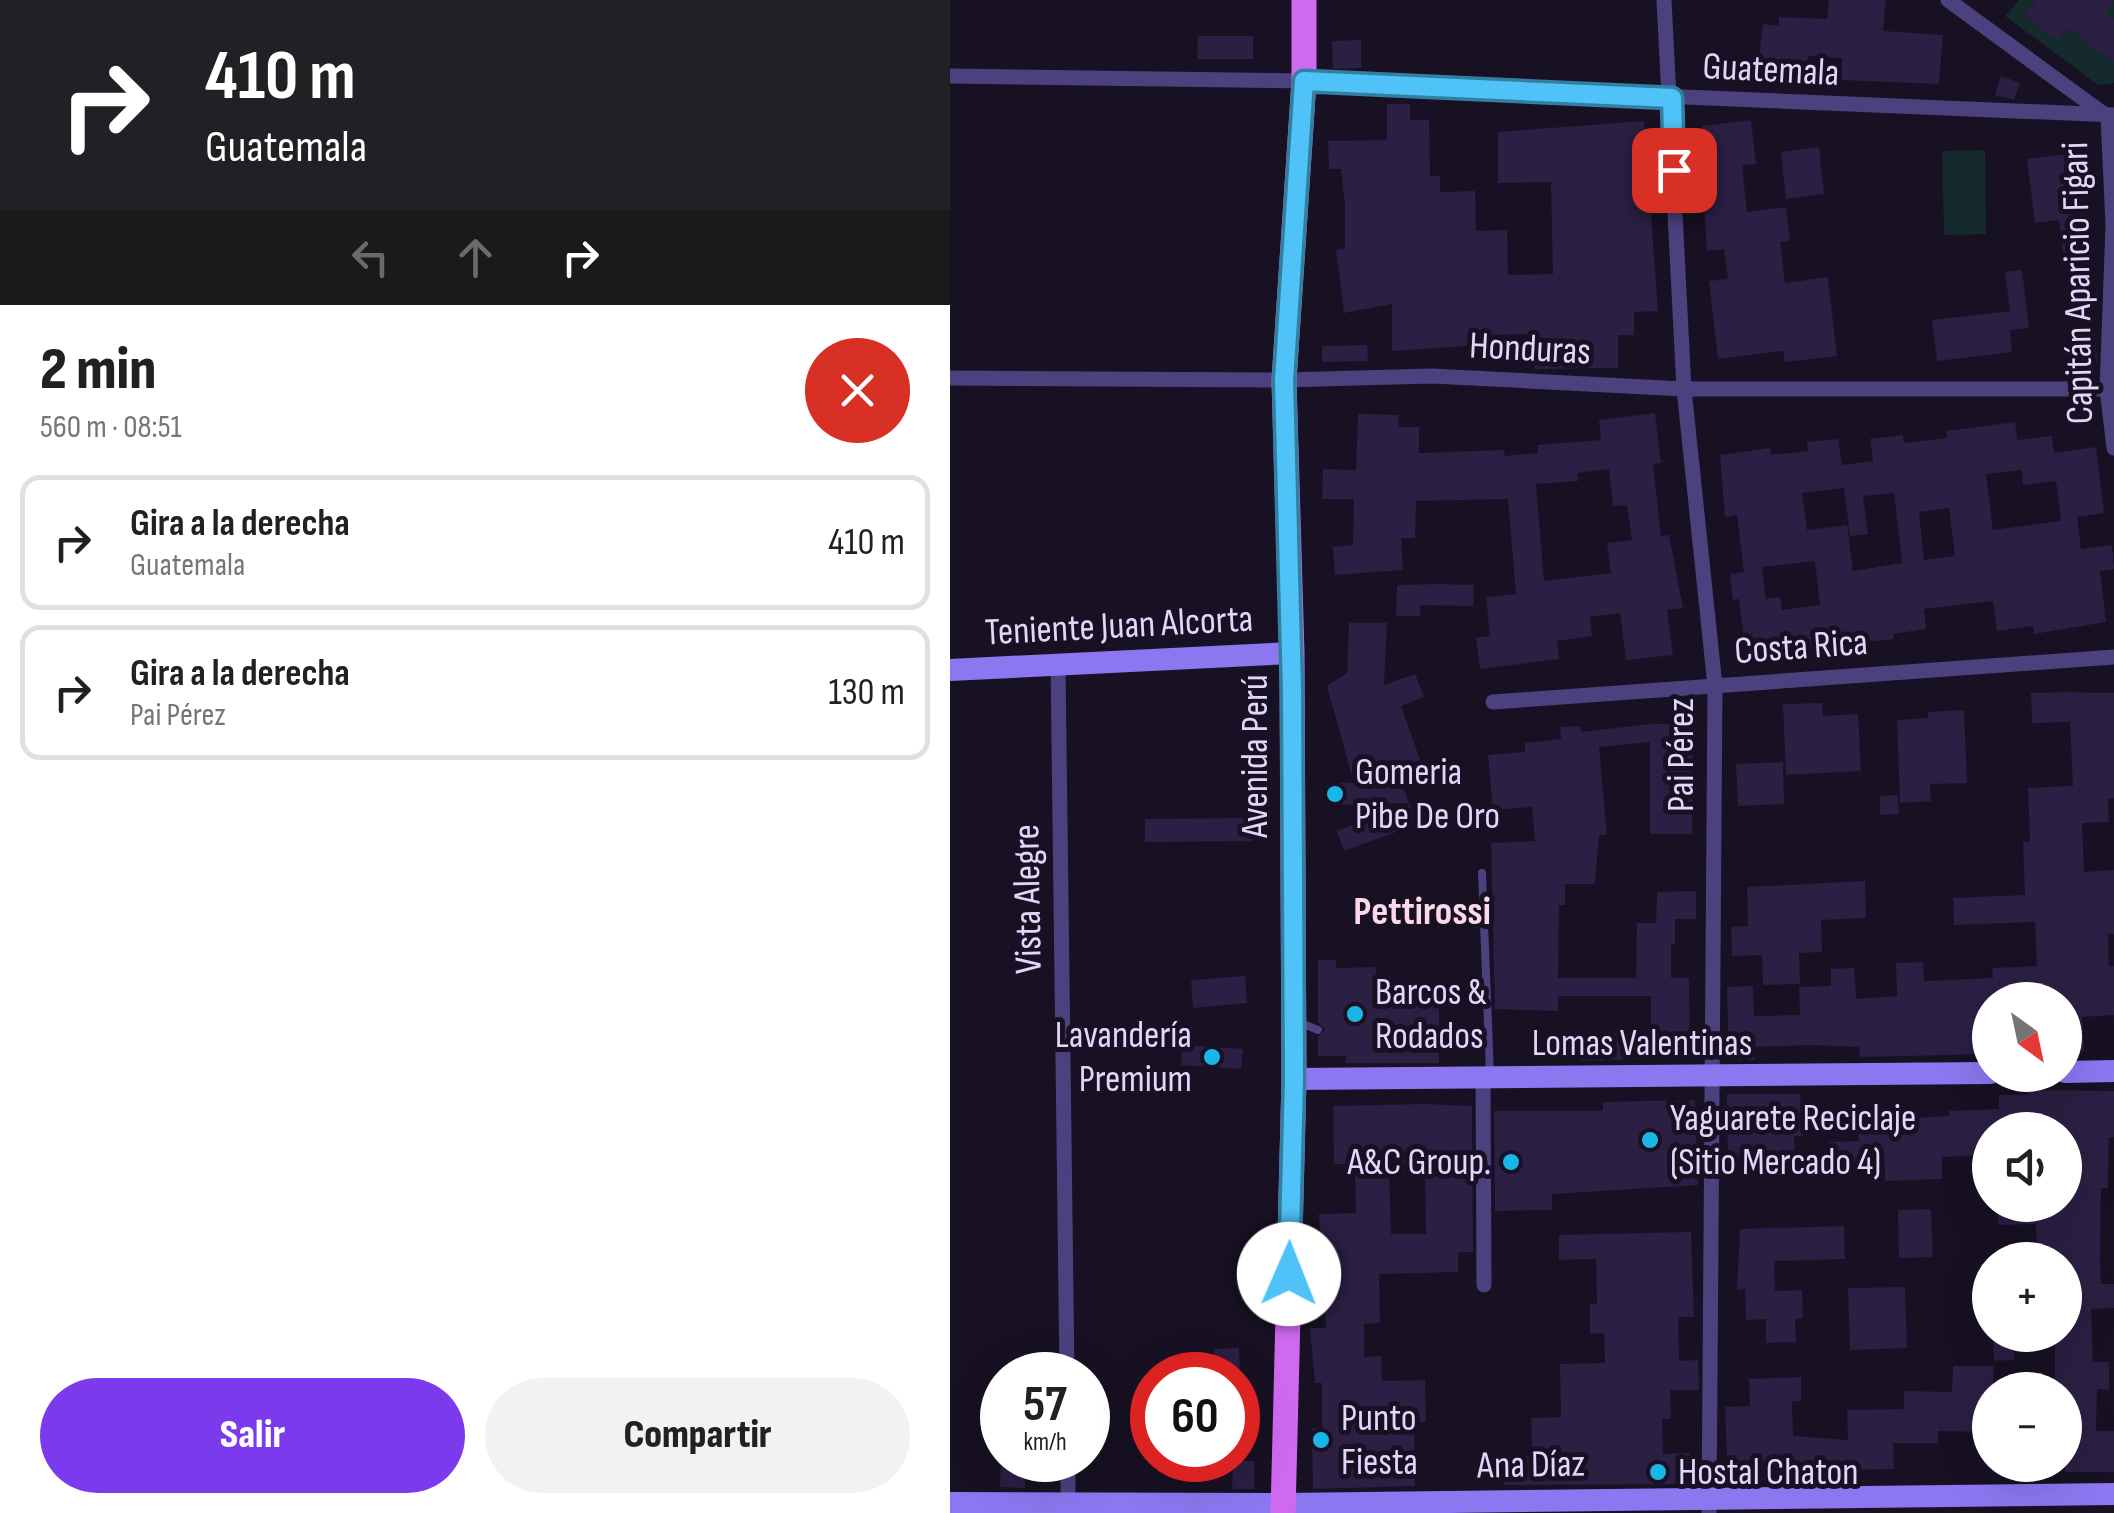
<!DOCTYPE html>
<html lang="es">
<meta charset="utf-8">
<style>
:root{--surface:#fff;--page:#f2f2f2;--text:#202124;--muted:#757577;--line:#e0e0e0;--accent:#7c3aed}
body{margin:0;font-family:"Sofia Sans Condensed",sans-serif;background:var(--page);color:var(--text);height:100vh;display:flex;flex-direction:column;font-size:38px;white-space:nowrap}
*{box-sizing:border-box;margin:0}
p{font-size:32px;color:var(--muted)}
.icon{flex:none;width:55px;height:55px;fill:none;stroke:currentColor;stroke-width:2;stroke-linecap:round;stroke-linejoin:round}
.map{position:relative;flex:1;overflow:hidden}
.details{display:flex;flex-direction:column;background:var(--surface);width:950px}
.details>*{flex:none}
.guide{background:#202124;color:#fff;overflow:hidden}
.needle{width:65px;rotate:147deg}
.tools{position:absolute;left:1022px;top:982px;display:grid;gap:20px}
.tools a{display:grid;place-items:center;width:110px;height:110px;border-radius:50%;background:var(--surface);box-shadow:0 10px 40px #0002;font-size:50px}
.speed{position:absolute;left:30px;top:1352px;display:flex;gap:20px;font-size:50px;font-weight:700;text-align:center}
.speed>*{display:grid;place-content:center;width:130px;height:130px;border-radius:50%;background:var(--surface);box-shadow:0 10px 40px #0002;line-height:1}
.speed small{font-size:25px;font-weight:400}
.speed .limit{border:15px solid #d22;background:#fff;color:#111}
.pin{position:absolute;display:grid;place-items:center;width:85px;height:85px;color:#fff;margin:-42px;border-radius:20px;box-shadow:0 5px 15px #0006}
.me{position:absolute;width:110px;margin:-55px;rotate:1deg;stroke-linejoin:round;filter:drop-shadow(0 0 8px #0008)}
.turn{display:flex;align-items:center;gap:35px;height:210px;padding:0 40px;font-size:45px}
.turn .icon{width:130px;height:130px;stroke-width:2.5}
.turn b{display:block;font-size:70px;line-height:85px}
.lanes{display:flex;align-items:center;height:95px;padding:0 40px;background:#0003;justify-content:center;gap:50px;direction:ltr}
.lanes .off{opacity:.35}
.round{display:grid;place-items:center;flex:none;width:105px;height:105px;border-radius:52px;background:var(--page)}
.summary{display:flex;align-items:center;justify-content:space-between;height:170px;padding:0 40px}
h1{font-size:60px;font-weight:800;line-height:75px}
.action{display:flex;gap:20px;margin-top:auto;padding:20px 40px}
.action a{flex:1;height:115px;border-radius:60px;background:var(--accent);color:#fff;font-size:40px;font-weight:800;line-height:115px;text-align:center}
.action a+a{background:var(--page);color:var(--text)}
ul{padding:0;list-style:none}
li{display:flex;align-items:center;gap:30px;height:135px;margin:0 20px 15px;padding:0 20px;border:5px solid var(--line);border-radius:20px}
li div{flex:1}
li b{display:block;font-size:38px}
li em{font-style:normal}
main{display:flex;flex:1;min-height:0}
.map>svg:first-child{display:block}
</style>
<main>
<section class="details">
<div class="guide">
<div class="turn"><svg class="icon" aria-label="right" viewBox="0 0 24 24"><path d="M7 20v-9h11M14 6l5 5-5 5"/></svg><div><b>410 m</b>Guatemala</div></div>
<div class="lanes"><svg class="icon off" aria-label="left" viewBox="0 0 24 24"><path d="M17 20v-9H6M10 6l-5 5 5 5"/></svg><svg class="icon off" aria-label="ahead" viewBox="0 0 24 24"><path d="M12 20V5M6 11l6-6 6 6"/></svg><svg class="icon" aria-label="right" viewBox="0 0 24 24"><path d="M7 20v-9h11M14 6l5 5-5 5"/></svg></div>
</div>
<div class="summary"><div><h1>2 min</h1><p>560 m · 08:51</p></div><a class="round" style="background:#d93025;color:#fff"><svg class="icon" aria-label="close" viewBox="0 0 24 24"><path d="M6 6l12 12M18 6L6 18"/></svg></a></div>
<ul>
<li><svg class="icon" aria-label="right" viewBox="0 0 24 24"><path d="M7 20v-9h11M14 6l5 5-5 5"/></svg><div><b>Gira a la derecha</b><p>Guatemala</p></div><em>410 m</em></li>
<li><svg class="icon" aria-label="right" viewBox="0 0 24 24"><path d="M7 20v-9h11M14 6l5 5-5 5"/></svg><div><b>Gira a la derecha</b><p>Pai Pérez</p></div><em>130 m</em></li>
</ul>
<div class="action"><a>Salir</a><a>Compartir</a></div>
</section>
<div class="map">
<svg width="1164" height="1513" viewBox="0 0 1164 1513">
<rect width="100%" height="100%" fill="#171123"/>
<g fill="#152a2d">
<path d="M1069,0H1164V83L1148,85L1055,16Z"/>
<path d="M1035,150L1036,234L994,235L992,151Z"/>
</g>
<g fill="#2b1f43" fill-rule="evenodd">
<path d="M879,0H936L933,31L993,35L989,84L891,80L892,58L858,56L857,70L808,67L813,24L829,26V17L877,19Z"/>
<path d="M1087,0H1164L1155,13L1164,20V63L1118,28L1107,40L1075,16Z"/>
<path d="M248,36H303V59H247Z"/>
<path d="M411,40V68L383,69L382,41Z"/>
<path d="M1051,76L1070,83L1064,100L1045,95Z"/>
<path d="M437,104H460V120H479L480,176H490V192L525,191L526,231L557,230L558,275L603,274L601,182L548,183V132L694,121L708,311L684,312V335H668V368L585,369L584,334L530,335V345L442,351V304L394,313L386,250L395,248V205L391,169H379L378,141L437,140Z"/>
<path d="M801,120L806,164L792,165L797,212L836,207L840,241L830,242L835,283L878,277L887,356L835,362L833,351L768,359L759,281L778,279L774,249L757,251L752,174L758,173L752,126Z"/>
<path d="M869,147L874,194L836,199L831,152Z"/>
<path d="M1126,153L1142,255L1114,259L1109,220L1085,223L1077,159Z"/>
<path d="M1072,270L1079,328L1060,330L1062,352L987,361L982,320L1060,311L1055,272Z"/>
<path d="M1145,331L1147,363L1133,365L1129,333Z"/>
<path d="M417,345L418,361L372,362V346Z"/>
<path d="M705,413L711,463L703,464L711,536L719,535L733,608L717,610L723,655L676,660L670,613L640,617L642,636L607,641L609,659L530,669L526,638L540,636L536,597L566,594L558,499L466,501L465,538H451L453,570L385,575L383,547L403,545L404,499H372L373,469L406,470L408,414L449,415L448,427H469V453L554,450L555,456L588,453V445L651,440L649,420ZM659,469L663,506L677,505L682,540L657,543L661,573L594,581L586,484L628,481L627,473Z"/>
<path d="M1065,422L1067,440L1102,436L1104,453L1146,447L1154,513L1127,517L1131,549L1162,545L1164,569L1150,571L1156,622L1084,634L1083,626L1047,631L1043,601L974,609L976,629L943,634L944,639L796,655L789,599L783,600L780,574L794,572L787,515L775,517L770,455L820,448L821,455L858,451L857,442L888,439L892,465L923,461L920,439L953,435L954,443L997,438L996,431ZM1072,470L1073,485L1106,481L1111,521L1043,530L1036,474ZM894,488L900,536L918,534L913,496L944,493L952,563L903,571L897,525L857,530L852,493ZM999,508L1005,556L974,560L969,512ZM865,561L870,605L832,610L830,597L816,599L812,567Z"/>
<path d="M490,584L524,585L523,606L470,605V616H446L447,585Z"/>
<path d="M399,623H437L434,685L465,674L474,697L451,706L474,771L451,780L459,803L378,805L377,783H404L377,686L397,673Z"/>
<path d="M1115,692L1164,693V798L1158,799L1159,822L1132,823L1134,872L1164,870V934H1158L1159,966H1164V1015L1132,1017L1134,1051L1115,1052V998L1040,1000V1054L910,1057L909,1047L860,1045L804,1047L805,1060H779L777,987L803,986L804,1016L850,1015L849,987L881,986V969L904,968L906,999L947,996L946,963L973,962L974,981L1043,978L1042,968L1087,966L1085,922L1004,925L1003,898L1075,895L1073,842H1080L1078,788L1123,786L1120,722L1082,723L1081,693Z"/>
<path d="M872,703L873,716L908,714L911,771L836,775L833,704Z"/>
<path d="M1014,710L1017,783L980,784L981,801L950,803L947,720L978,718V712Z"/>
<path d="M700,724H743L742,834H700V742L649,747L657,835H649L645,884H615V905H609L608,978H686L687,923H706L707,892L746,891V919H725V944H721V978H739L740,1058L629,1061V1035L701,1032V996H608V1011L545,1009L541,843L585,841L582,807L543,810L538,755L575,752V743L611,739L610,727L630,726L631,732Z"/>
<path d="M833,762L834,804L788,806L786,764Z"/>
<path d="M948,795L949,814L930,815V796Z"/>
<path d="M460,804L467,824L394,851L387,831Z"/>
<path d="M301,818L302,841L195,842V819Z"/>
<path d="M915,881L916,918L871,920L872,952L849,953L850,984L813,985L812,955L782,956L781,927L798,926L797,887Z"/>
<path d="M368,960H386V968L426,967L427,986H441V994H489V1063H396V1056H368V1037L375,1030L368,1022Z"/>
<path d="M295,976L297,1003L243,1008L241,980Z"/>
<path d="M232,1045L293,1049L291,1069L231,1065Z"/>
<path d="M1078,1090L1164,1091V1137H1159L1158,1188H1151L1150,1252L1151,1284H1164V1308L1141,1309L1143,1362H1159V1390L1147,1389L1146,1431H1164V1472H1115V1389H1105V1335H1115V1260H1087L1086,1224L1048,1225L1047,1205H1115V1130H1040V1155L992,1157V1179L935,1181V1167L880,1171L879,1142L909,1141V1131L962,1124V1118L999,1116V1111L1049,1109V1095H1078Z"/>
<path d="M777,1094H850L853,1136H844L845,1172L778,1174Z"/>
<path d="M745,1100L748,1185L602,1194V1210L545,1211L544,1111H653V1102Z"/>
<path d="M474,1104L522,1106L523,1252H508V1272L429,1274L430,1323L414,1324V1357L431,1356L432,1381L475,1380L476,1422H464L465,1486L363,1489L362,1428H372V1383H365L360,1328H376L369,1214L406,1213L405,1172H395V1164H384L383,1106ZM439,1171H475L476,1234H441Z"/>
<path d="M981,1209L983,1257L949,1258L948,1210Z"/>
<path d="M894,1226L895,1259L824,1261L825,1291L852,1290L853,1318L845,1319L846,1342L816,1343V1319L796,1320L795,1289L787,1290L790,1229Z"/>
<path d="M741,1232L744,1317H728L729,1361L748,1360L749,1390H720L721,1419H712L713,1454L740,1453L741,1484L554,1485V1457L582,1456L581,1418L611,1417L610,1364L655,1363L654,1333L640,1334V1304H647L646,1259L609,1260V1235Z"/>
<path d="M955,1287L957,1348L900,1350L898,1288Z"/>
<path d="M1043,1335H1063L1064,1360L1044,1361Z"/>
<path d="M289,1348L290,1375H265L264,1349Z"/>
<path d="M1003,1366H1044L1040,1432L988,1431V1443H943L944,1469L896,1470V1477L778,1481L775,1407L800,1406L799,1379L851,1377V1401H842L843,1436L898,1440L897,1410L954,1409V1391L1002,1392Z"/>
<path d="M51,1460H76L75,1488L50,1487Z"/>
<path d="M283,1461H304V1489H282Z"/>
</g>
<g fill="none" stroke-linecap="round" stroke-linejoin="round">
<g stroke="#4b417e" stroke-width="8">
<path d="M532,873L540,1074"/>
<path d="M348,1022L368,1030"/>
</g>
<g stroke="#4b417e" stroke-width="15">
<path d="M714,0L734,389L765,686L759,1513"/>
<path d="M998,0L1158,117"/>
<path d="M0,76L354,81L1164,115"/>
<path d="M1158,117L1163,225L1157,389L1164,448"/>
<path d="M0,378L334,380L482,376L734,389H1157"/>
<path d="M108,663L117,1375"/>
<path d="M543,702L1164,657"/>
<path d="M533,1078L534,1285"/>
<path d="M118,1460V1503"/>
</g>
<g stroke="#8b78f1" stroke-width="22">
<path d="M0,670L342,653"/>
<path d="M1115,1072L1164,1071"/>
<path d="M344,1079L1040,1073"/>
<path d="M0,1503L333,1504L1164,1494"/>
</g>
<path stroke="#cf6af0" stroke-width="25" d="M333,1513L344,1079L342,653L334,380L354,81V0"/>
</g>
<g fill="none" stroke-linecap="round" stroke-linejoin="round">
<defs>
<path id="route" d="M339,1274L344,1079L342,690L334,380L354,81L722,98L724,170"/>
</defs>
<use href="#route" stroke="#337fa1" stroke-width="25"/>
<use href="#route" stroke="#4fc3f7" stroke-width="18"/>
</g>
<g fill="#18b7e7" stroke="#171123" stroke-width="4">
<circle cx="385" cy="794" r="10"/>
<circle cx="405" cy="1014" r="10"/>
<circle cx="262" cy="1057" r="10"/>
<circle cx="700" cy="1140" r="10"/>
<circle cx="561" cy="1162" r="10"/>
<circle cx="371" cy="1440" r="10"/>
<circle cx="708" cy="1472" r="10"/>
</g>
<g text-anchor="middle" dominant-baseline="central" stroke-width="10" stroke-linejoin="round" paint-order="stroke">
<g font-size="38" fill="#e0d7fb" stroke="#171123">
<text transform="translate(821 70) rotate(3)">Guatemala</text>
<text transform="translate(1128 283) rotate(-91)">Capitán Aparicio Figari</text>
<text transform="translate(580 349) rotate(3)">Honduras</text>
<text transform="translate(169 626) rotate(-3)">Teniente Juan Alcorta</text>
<text transform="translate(851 647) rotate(-4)">Costa Rica</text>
<text transform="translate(731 755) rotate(-90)">Pai Pérez</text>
<text transform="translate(305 756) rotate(-90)">Avenida Perú</text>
<text transform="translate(78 899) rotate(-91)">Vista Alegre</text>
<text x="692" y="1043">Lomas Valentinas</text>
<text transform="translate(581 1465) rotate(-1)">Ana Díaz</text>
</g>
<g font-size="38" fill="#e0d7fb" stroke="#171123" text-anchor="start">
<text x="405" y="772">Gomeria<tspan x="405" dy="44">Pibe De Oro</tspan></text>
<text x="425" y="992">Barcos &amp;<tspan x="425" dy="44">Rodados</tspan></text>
<text x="242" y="1035" text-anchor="end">Lavandería<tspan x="242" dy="44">Premium</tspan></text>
<text x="720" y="1118">Yaguarete Reciclaje<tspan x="720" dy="44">(Sitio Mercado 4)</tspan></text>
<text x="541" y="1162" text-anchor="end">A&amp;C Group.</text>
<text x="391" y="1418">Punto<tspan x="391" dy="44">Fiesta</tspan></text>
<text x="728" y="1472">Hostal Chaton</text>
</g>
<g font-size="40" font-weight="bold" fill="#fbd9ea" stroke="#171123">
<text x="472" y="912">Pettirossi</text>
</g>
</g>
</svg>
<div class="tools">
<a><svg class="needle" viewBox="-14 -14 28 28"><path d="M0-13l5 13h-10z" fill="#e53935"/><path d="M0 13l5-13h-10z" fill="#757577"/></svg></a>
<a><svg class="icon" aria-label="sound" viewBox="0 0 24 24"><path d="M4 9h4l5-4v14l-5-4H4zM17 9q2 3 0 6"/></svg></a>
<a>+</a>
<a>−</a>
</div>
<div class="speed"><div>57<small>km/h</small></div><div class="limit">60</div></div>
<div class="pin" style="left:724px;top:170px;background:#d93025"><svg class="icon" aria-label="arrive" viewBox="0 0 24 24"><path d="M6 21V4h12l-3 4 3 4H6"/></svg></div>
<svg class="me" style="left:339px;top:1274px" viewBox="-20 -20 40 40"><circle r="19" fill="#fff"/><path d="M0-13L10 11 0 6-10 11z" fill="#4fc3f7"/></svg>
</div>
</main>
